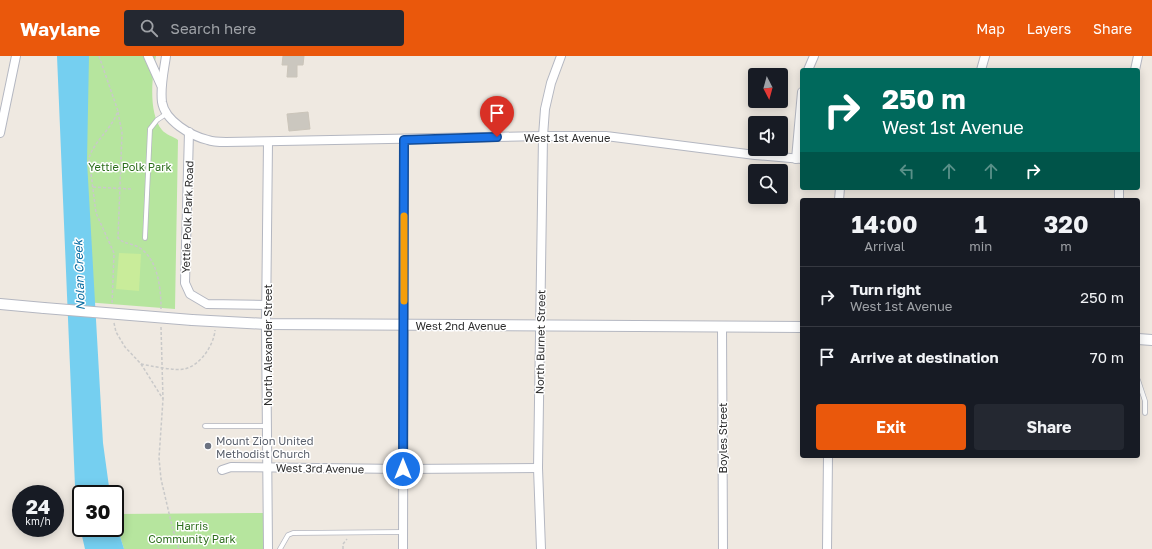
<!DOCTYPE html>
<style>
:root{--surface:#171b24;--page:#242831;--text:#f1f3f6;--muted:#9ea1a6;--line:#363941;--accent:#ea580c}
body{margin:0;font-family:"Golos Text",sans-serif;background:var(--page);color:var(--text);height:100vh;display:flex;flex-direction:column;font-size:15px;white-space:nowrap}
*{box-sizing:border-box;margin:0}
p{font-size:13px;color:var(--muted)}
.icon{flex:none;width:22px;height:22px;fill:none;stroke:currentColor;stroke-width:2;stroke-linecap:round;stroke-linejoin:round}
.map{position:relative;flex:1;overflow:hidden}
.drawer{position:absolute;left:800px;top:142px;width:340px;height:260px;display:flex;flex-direction:column;background:var(--surface);border-radius:4px;box-shadow:0 2px 10px #0003}
.drawer>*{flex:none}
.top-card{position:absolute;left:800px;top:12px;width:340px;height:122px;border-radius:4px;box-shadow:0 2px 10px #0003;background:#00695c;color:#fff;overflow:hidden}
.needle{width:26px;rotate:174deg}
.buttons{position:absolute;left:748px;top:12px;display:grid;gap:8px}
.buttons a{display:grid;place-items:center;width:40px;height:40px;border-radius:4px;background:var(--surface);box-shadow:0 2px 10px #0003;font-size:20px}
.speed{position:absolute;left:12px;top:429px;display:flex;gap:8px;font-size:20px;font-weight:700;text-align:center}
.speed>*{display:grid;place-content:center;width:52px;height:52px;border-radius:50%;background:var(--surface);box-shadow:0 2px 10px #0003;line-height:1}
.speed small{font-size:10px;font-weight:400}
.speed .limit{border:2px solid #111;border-radius:6px;background:#fff;color:#111}
.pin{position:absolute;display:grid;place-items:center;width:34px;height:34px;color:#fff;margin:-41px -17px;border-radius:50% 50% 50% 0;rotate:-45deg;box-shadow:0 0 4px #0007}
.pin .icon{rotate:45deg}
.me{position:absolute;width:44px;margin:-22px;rotate:0deg;stroke-linejoin:round;filter:drop-shadow(0 0 3px #0008)}
.turn{display:flex;align-items:center;gap:14px;height:84px;padding:0 16px;font-size:18px}
.turn .icon{width:52px;height:52px;stroke-width:2.5}
.turn b{display:block;font-size:28px;line-height:34px}
.lanes{display:flex;align-items:center;height:38px;padding:0 16px;background:#0003;justify-content:center;gap:20px;direction:ltr}
.lanes .off{opacity:.35}
.eta{display:flex;justify-content:space-evenly;align-items:center;height:68px;text-align:center}
.eta b{font-size:24px;font-weight:700;line-height:28px}
.cta{display:flex;gap:8px;margin-top:auto;padding:8px 16px}
.cta a{flex:1;height:46px;border-radius:4px;background:var(--accent);color:#fff;font-size:16px;font-weight:700;line-height:46px;text-align:center}
.cta a+a{background:var(--page);color:var(--text)}
ul{padding:0;list-style:none}
li{display:flex;align-items:center;gap:12px;height:60px;padding:0 16px;border-top:1px solid var(--line)}
li div{flex:1}
li b{display:block;font-size:15px}
li em{font-style:normal}
header{display:flex;align-items:center;gap:24px;box-sizing:border-box;height:56px;padding:0 20px;background:var(--accent);color:#fff}
header strong{font-size:19px}
nav{display:flex;gap:22px;margin-inline-start:auto;font-size:14px}
.search{width:280px;height:36px;background:var(--page);display:flex;align-items:center;gap:10px;box-sizing:border-box;padding:0 14px;border-radius:4px;color:var(--muted);font-size:15px}
.map>svg:first-child{display:block}
</style>
<header>
<strong>Waylane</strong>
<div class="search"><svg class="icon" aria-label="search" viewBox="0 0 24 24"><circle cx="10" cy="10" r="6"/><path d="M15 15l6 6"/></svg>Search here</div>
<nav><a>Map</a><a>Layers</a><a>Share</a></nav>
</header>
<div class="map">
<svg width="1152" height="493" viewBox="0 0 1152 493">
<rect width="100%" height="100%" fill="#efe9e1"/>
<g fill="#b6e59e">
<path d="M84,0H156C152,20 148,57 162,74C165,78 174,81 178,84L175,253L85,246Z"/>
<path d="M268,457V493H124L115,464V458Z"/>
</g>
<path fill="#c9ec9a" d="M119,197L141,198L139,235L116,233Z"/>
<path fill="#75cff0" d="M57,0H89L87,105L103,387L110,438H81V472H115V464L124,493H85L76,454Z"/>
<g fill="#cbc7bf" stroke="#cbc5ba">
<path d="M283,0H304L303,9H297V21H287L288,9H282Z"/>
<path d="M308,56L310,73L289,75L287,58Z"/>
</g>
<g fill="none" stroke-linecap="round" stroke-linejoin="round">
<defs>
<g id="service">
<path d="M145,182L150,73L157,64L166,58"/>
<path d="M1138,324L1145,345V357"/>
<path d="M205,370H267"/>
<path d="M280,493L288,479L293,477L403,476"/>
</g>
<g id="minor">
<path d="M148,0L161,29"/>
<path d="M166,0C164,15 160,30 162,46C165,65 191,80 208,84C213,86 220,86 226,86L543,80H606L755,99L802,103"/>
<path d="M808,14L814,0"/>
<path d="M981,14L985,0"/>
<path d="M1135,14L1138,0"/>
<path d="M189,76L185,227L190,238L207,248L267,249"/>
<path d="M0,77L16,0"/>
<path d="M268,86L266,268L268,493"/>
<path d="M796,103L802,36"/>
<path d="M1119,132V144"/>
<path d="M839,144L840,132"/>
<path d="M722,271L723,493"/>
<path d="M222,414L231,411L403,413L538,412"/>
<path d="M403,493L404,84"/>
<path d="M541,493L538,412L543,80L545,53L551,27L561,0"/>
<path d="M827,493L828,400"/>
</g>
<g id="tertiary">
<path d="M0,248L44,252"/>
<path d="M192,264L266,268L802,271"/>
<path d="M1138,283L1152,284"/>
</g>
</defs>
<use href="#service" stroke="#b4b7c1" stroke-width="5.5"/>
<use href="#minor" stroke="#b4b7c1" stroke-width="10"/>
<use href="#tertiary" stroke="#b4b7c1" stroke-width="12"/>
<g stroke="#c9c9c9" stroke-width="1.5" stroke-dasharray="3 2" stroke-linecap="butt">
<path d="M99,0L118,55C111,74 94,85 89,102L96,157L114,197L112,248"/>
<path d="M118,56L122,77L118,182C124,188 131,187 138,191C158,202 161,232 161,253"/>
<path d="M93,131L131,133"/>
<path d="M114,267L116,276L125,291L141,308L163,343L159,402L161,423L172,470L179,493"/>
<path d="M161,271L163,343"/>
<path d="M141,308C151,310 175,315 184,313C200,310 214,289 215,274"/>
<path d="M343,493V488L347,483"/>
</g>
<use href="#service" stroke="#fff" stroke-width="4"/>
<use href="#minor" stroke="#fff" stroke-width="8"/>
<use href="#tertiary" stroke="#fff" stroke-width="10"/>
<defs>
<path id="tertiary-bridge" d="M44,252L192,264"/>
</defs>
<use href="#tertiary-bridge" stroke="#b4b7c1" stroke-width="12" stroke-linecap="butt"/>
<use href="#tertiary-bridge" stroke="#fff" stroke-width="10"/>
</g>
<g fill="none" stroke-linecap="round" stroke-linejoin="round">
<defs>
<path id="route" d="M403,413L404,84L497,81"/>
</defs>
<use href="#route" stroke="#114b97" stroke-width="10"/>
<use href="#route" stroke="#1a73e8" stroke-width="7"/>
<path stroke="#f59e0b" stroke-width="7" d="M404,245V160"/>
</g>
<circle fill="#6b7280" stroke="#fff" stroke-width="1.5" cx="208" cy="390" r="4"/>
<g text-anchor="middle" dominant-baseline="central" stroke-width="3" stroke-linejoin="round" paint-order="stroke">
<g font-size="11" fill="#2e2e2e" stroke="#fff">
<text x="567" y="81">West 1st Avenue</text>
<text transform="translate(187 161) rotate(-88)">Yettie Polk Park Road</text>
<text x="461" y="269">West 2nd Avenue</text>
<text transform="translate(540 286) rotate(-89)">North Burnet Street</text>
<text transform="translate(267 289) rotate(-90)">North Alexander Street</text>
<text transform="translate(722 382) rotate(-90)">Boyles Street</text>
<text transform="translate(320 412) rotate(1)">West 3rd Avenue</text>
</g>
<g font-size="11" fill="#2c6e1b" stroke="#fff">
<text x="130" y="110">Yettie Polk Park</text>
<text x="192" y="469">Harris<tspan x="192" dy="13">Community Park</tspan></text>
</g>
<g font-size="11" fill="#5b616d" stroke="#fff" text-anchor="start">
<text x="216" y="384">Mount Zion United<tspan x="216" dy="13">Methodist Church</tspan></text>
</g>
<g font-size="12" font-style="italic" fill="#0d6fa3" stroke="#fff">
<text transform="translate(79 219) rotate(-92)">Nolan Creek</text>
</g>
</g>
</svg>
<div class="buttons">
<a><svg class="needle" viewBox="-14 -14 28 28"><path d="M0-13l5 13h-10z" fill="#e53935"/><path d="M0 13l5-13h-10z" fill="#9ea1a6"/></svg></a>
<a><svg class="icon" aria-label="sound" viewBox="0 0 24 24"><path d="M4 9h4l5-4v14l-5-4H4zM17 9q2 3 0 6"/></svg></a>
<a><svg class="icon" aria-label="search" viewBox="0 0 24 24"><circle cx="10" cy="10" r="6"/><path d="M15 15l6 6"/></svg></a>
</div>
<div class="speed"><div>24<small>km/h</small></div><div class="limit">30</div></div>
<div class="pin" style="left:497px;top:81px;background:#d93025"><svg class="icon" aria-label="arrive" viewBox="0 0 24 24"><path d="M6 21V4h12l-3 4 3 4H6"/></svg></div>
<svg class="me" style="left:403px;top:413px" viewBox="-20 -20 40 40"><circle r="17" fill="#1a73e8" stroke="#fff" stroke-width="3"/><path d="M0-11L8 9 0 5-8 9z" fill="#fff"/></svg>
<div class="top-card">
<div class="turn"><svg class="icon" aria-label="right" viewBox="0 0 24 24"><path d="M7 20v-9h11M14 6l5 5-5 5"/></svg><div><b>250 m</b>West 1st Avenue</div></div>
<div class="lanes"><svg class="icon off" aria-label="left" viewBox="0 0 24 24"><path d="M17 20v-9H6M10 6l-5 5 5 5"/></svg><svg class="icon off" aria-label="ahead" viewBox="0 0 24 24"><path d="M12 20V5M6 11l6-6 6 6"/></svg><svg class="icon off" aria-label="ahead" viewBox="0 0 24 24"><path d="M12 20V5M6 11l6-6 6 6"/></svg><svg class="icon" aria-label="right" viewBox="0 0 24 24"><path d="M7 20v-9h11M14 6l5 5-5 5"/></svg></div>
</div>
<section class="drawer">
<div class="eta">
<div><b>14:00</b><p>Arrival</p></div>
<div><b>1</b><p>min</p></div>
<div><b>320</b><p>m</p></div>
</div>
<ul>
<li><svg class="icon" aria-label="right" viewBox="0 0 24 24"><path d="M7 20v-9h11M14 6l5 5-5 5"/></svg><div><b>Turn right</b><p>West 1st Avenue</p></div><em>250 m</em></li>
<li><svg class="icon" aria-label="arrive" viewBox="0 0 24 24"><path d="M6 21V4h12l-3 4 3 4H6"/></svg><div><b>Arrive at destination</b></div><em>70 m</em></li>
</ul>
<div class="cta"><a>Exit</a><a>Share</a></div>
</section>
</div>
